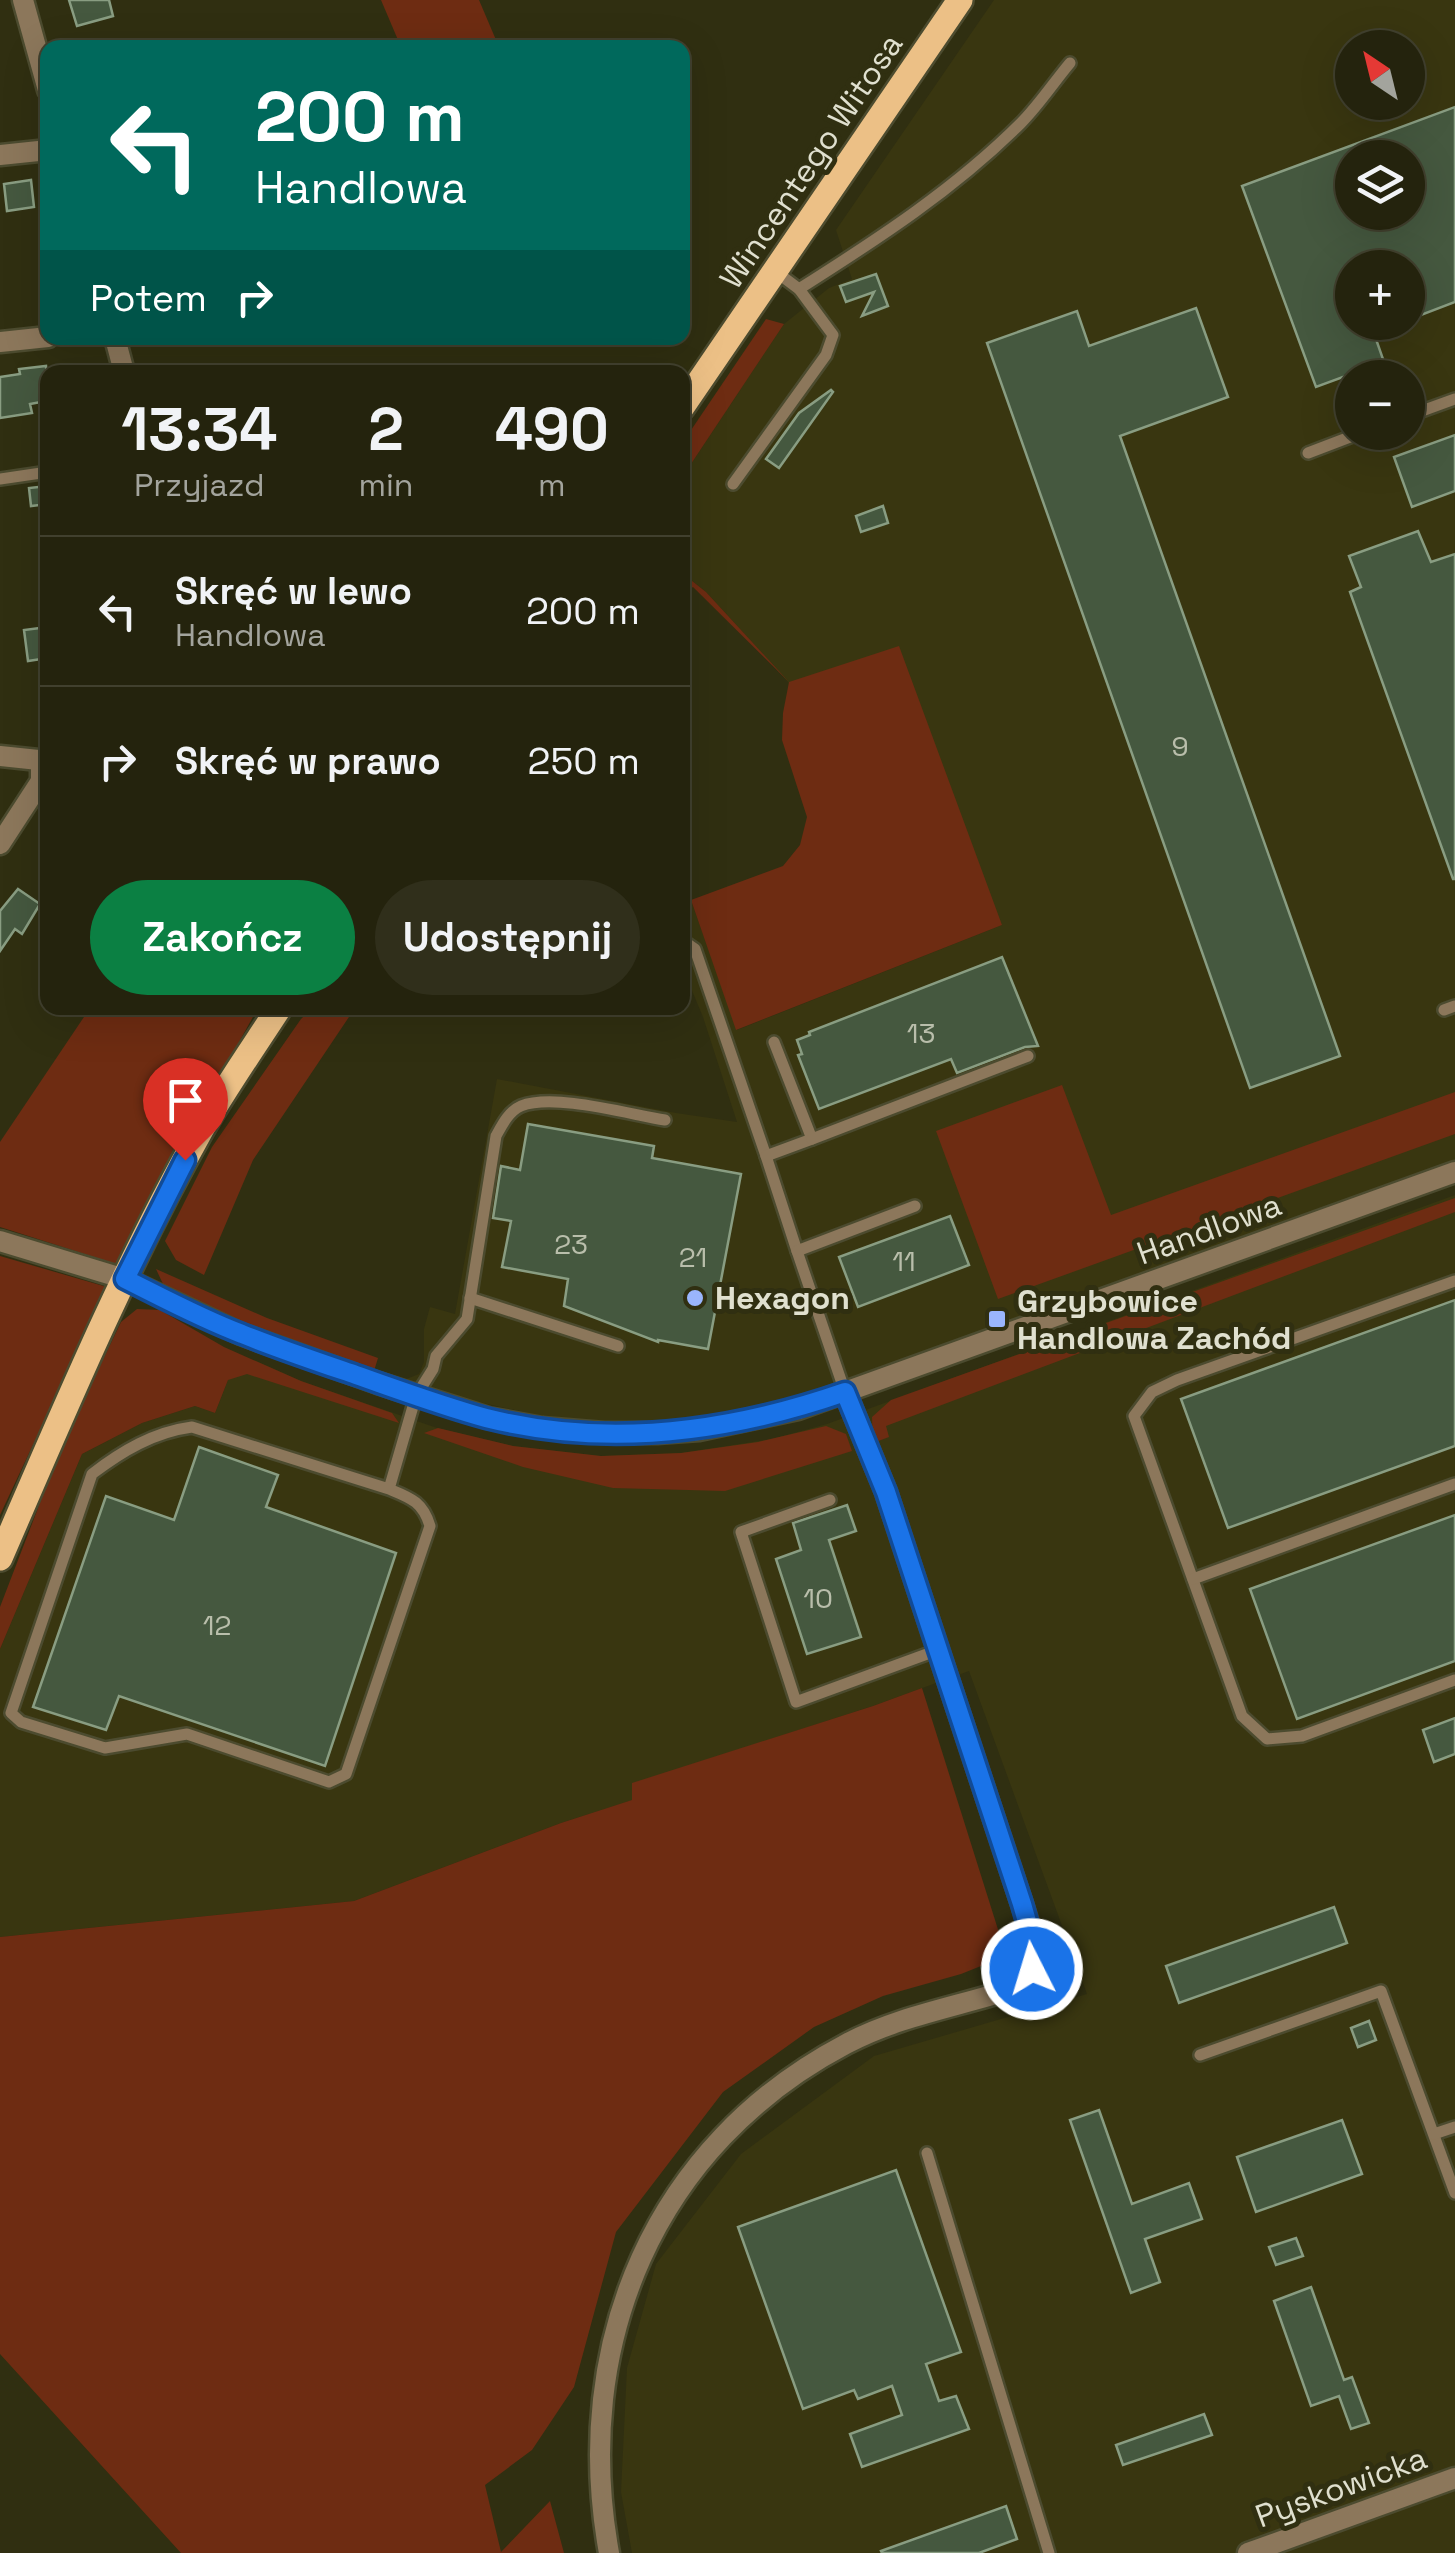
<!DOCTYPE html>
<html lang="pl">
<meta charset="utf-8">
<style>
:root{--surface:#24230d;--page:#302f1b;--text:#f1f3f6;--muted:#a3a49d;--line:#41402e;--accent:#0b8043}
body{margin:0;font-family:"Space Grotesk",sans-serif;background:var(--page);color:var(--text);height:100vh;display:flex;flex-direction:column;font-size:38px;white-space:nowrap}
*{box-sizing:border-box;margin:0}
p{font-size:32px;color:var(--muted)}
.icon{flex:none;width:55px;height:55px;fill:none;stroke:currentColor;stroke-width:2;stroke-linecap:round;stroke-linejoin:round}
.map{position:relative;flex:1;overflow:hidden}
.details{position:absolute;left:40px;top:365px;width:650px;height:650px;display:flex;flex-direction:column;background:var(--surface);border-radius:20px;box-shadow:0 10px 40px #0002,0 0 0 2px var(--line)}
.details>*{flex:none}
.banner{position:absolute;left:40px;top:40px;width:650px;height:305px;border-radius:20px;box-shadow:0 10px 40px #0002,0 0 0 2px var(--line);background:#00695c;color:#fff;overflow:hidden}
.needle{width:65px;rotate:325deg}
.fabs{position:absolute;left:1335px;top:30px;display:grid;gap:20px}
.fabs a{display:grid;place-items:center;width:90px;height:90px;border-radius:50%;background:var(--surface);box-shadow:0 10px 40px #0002,0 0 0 2px var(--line);font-size:50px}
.pin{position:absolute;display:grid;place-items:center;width:85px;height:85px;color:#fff;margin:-102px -42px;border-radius:50% 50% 50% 0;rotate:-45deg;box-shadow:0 0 10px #0007}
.pin .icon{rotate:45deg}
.me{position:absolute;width:110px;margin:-55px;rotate:355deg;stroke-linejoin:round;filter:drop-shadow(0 0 8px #0008)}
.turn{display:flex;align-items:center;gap:35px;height:210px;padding:0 50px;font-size:45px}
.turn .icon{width:130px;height:130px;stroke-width:2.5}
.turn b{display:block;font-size:70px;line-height:85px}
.then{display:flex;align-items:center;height:95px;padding:0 50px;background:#0003;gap:20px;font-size:38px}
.eta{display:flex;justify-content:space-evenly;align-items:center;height:170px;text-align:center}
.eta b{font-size:60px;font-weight:700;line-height:70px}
.primary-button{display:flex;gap:20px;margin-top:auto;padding:20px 50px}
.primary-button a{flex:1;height:115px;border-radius:60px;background:var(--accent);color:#fff;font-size:40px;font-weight:700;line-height:115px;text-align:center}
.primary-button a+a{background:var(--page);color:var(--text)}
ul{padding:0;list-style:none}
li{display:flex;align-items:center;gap:30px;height:150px;padding:0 50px;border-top:2px solid var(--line)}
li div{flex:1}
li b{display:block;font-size:38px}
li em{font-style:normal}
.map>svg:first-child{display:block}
</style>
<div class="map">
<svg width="1455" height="2553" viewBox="0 0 1455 2553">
<rect width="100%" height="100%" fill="#302f11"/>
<g fill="#393610" fill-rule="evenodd">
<path d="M994,0H1455V1163L807,1396L763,1408L673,1421L623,1424L547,1417L450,1396L401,1381L419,1374L424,1362V1329L430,1307L455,1314L497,1079L676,1113L737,1122L703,1017L683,969V903L691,900L737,1030L1002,925L789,683L706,592L682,573L683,476L784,324L829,288L852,279L836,230ZM1352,48H1408V102H1352ZM1352,158H1408V212H1352ZM1352,268H1408V322H1352ZM1352,378H1408V432H1352Z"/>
<path d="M1455,1195V2553H632L621,2492L627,2368L656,2264L741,2154L874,2056L1087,1994L969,1671L873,1706L632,1784L633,1800L561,1823L354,1901L0,1937V1649L82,1454L142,1423L195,1406L215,1413L228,1380L254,1360L301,1381L437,1428L513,1446L601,1456L681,1453L772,1439L827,1424Z"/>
</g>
<g fill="#6e2c12">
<path d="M381,0H479L499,47H401Z"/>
<path d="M766,319L784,324L683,476V442Z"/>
<path d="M682,573L706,592L789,682L899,646L1002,925L736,1030L691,900L783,866L800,845L807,817L782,740L783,713L789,682L693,587L683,593Z"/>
<path d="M90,1008H252L254,1015L116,1264L0,1227V1142Z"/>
<path d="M312,1008H355L253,1160L204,1275L176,1260L165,1241L212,1147L301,1019Z"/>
<path d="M1062,1085L1111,1215L1455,1092V1134L998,1299L936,1131Z"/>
<path d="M1455,1198V1212L886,1426L889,1437L873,1443L872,1417L891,1400Z"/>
<path d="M0,1256L107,1287L0,1515Z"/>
<path d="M156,1269L267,1318L378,1358L374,1371L261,1332L181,1296L163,1284Z"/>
<path d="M137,1309L160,1310L224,1347L301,1381L392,1413L399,1423L247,1374L228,1380L215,1413L195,1406L142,1423L82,1454L0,1649V1607L63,1443L121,1322Z"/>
<path d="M826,1426L846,1434L852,1451L725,1491L613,1488L523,1467L424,1433L438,1428L513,1446L601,1456L681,1453L758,1442Z"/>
<path d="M922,1688L1001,1939L991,1962L961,1974L883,1996L814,2027L723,2092L616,2232L574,2387L532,2450L485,2485L501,2552L550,2501L564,2553H181L0,2354V1937L354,1901L561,1823L632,1800V1783L873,1706Z"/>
</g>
<g fill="#45583f" stroke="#899d82" stroke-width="2.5" fill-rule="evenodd">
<path d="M69,0H109L113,16L77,26Z"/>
<path d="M1455,107V302L1408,320V268H1352V322H1370L1384,362L1316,387L1242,186ZM1352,158H1408V212H1352Z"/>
<path d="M31,180L34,207L7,211L4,184Z"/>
<path d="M876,274L888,306L862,316L874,292L846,302L840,286Z"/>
<path d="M1196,308L1228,397L1120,436L1340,1056L1250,1088L987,343L1077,311L1089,346Z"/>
<path d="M46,366L48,393L40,394L41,402L30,404L32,413L0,418V377L20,374L19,369Z"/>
<path d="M831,390L833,392L779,468L766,459L799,413Z"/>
<path d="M1455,435V491L1412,507L1394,457Z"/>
<path d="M48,486V504L31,506L29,488Z"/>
<path d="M883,506L888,523L861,532L856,516Z"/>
<path d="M1418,531L1431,562L1455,554V879H1453L1350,592L1361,587L1349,556Z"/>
<path d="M48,627V658L28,661L24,630Z"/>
<path d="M18,889L40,904L22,934L15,929L0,951V911Z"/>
<path d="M1002,957L1038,1046L1025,1047L957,1073L951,1059L819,1109L798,1055L802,1054L797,1040L810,1035L809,1032Z"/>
<path d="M528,1124L654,1146L652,1158L741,1174L708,1349L658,1340V1342L564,1306L568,1279L502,1267L511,1221L493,1218L501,1166L520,1170Z"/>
<path d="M950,1216L969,1265L858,1307L839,1257Z"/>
<path d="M1455,1300V1446L1228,1528L1181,1399Z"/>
<path d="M199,1447L278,1475L266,1507L396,1553L325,1766L119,1696L106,1730L33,1707L106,1496L174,1520Z"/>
<path d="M847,1505L856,1531L829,1540L861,1637L807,1654L776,1559L801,1550L793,1523Z"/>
<path d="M1455,1515V1661L1297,1719L1250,1589Z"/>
<path d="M1455,1718V1754L1434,1762L1423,1730Z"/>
<path d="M1334,1907L1347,1943L1179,2003L1166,1966Z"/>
<path d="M1369,2021L1376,2040L1358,2047L1351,2028Z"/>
<path d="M1099,2110L1132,2204L1189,2183L1202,2219L1145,2239L1160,2282L1131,2293L1070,2120Z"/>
<path d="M1342,2120L1362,2174L1256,2212L1237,2157Z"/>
<path d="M896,2170L961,2352L926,2364L939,2401L956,2396L969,2429L862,2467L850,2434L902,2415L892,2386L858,2399L854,2390L803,2409L738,2227Z"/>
<path d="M1296,2238L1303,2256L1276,2265L1269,2247Z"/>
<path d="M1311,2287L1344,2380L1352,2377L1369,2423L1351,2429L1339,2396L1311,2406L1274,2301Z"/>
<path d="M1204,2414L1212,2435L1123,2465L1116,2445Z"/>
<path d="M1006,2506L1017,2539L979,2553H882L881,2551Z"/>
</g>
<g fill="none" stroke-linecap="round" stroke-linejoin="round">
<defs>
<g id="service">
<path d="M799,289C878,239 955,189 1021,123C1039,105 1054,82 1070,63"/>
<path d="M1408,416L1455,399"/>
<path d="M1308,453L1363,432"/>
<path d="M0,479L48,472"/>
<path d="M733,484L826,355L833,335L799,289L775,271"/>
<path d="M682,940L695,949L766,1156"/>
<path d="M1444,1010L1455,1006"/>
<path d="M774,1042L812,1139L766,1156L797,1251"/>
<path d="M812,1139L1028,1056"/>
<path d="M1455,1281L1177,1380L1152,1392L1134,1416L1242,1716L1267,1739L1302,1736L1455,1680"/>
<path d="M470,1298L618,1346"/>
<path d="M845,1392L797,1251L915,1206"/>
<path d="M389,1489C411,1498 423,1502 430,1526L346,1774L329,1782L187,1734L105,1748L21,1722L11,1713L92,1474C122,1451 154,1432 192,1427L389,1489L416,1396L433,1369L436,1356L467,1319L496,1136C502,1125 509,1111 521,1106C554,1093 628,1114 665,1120"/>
<path d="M830,1500L741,1532L796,1702L938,1650"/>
<path d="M1193,1579L1455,1484"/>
<path d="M1200,2055L1381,1991L1455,2193"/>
<path d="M1434,2134L1455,2127"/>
<path d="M927,2153L1049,2553"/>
</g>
<g id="minor">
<path d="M23,0L48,90"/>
<path d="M0,155L48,150"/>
<path d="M115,338L124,372"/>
<path d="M0,342L48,337"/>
<path d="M0,756L48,761"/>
<path d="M0,844L41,781V760"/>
<path d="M0,1241L125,1279L241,1334L378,1383L488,1418L542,1428L604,1433H657L699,1430L798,1409L1455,1172"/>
<path d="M609,2553C571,2344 654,2145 846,2044C899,2016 956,2007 1012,1989C1047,1968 1032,1936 1022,1904L886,1492L845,1392"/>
<path d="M1248,2553L1455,2478"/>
</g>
<g id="primary">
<path d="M682,407L960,0"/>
<path d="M0,1558C63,1413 124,1267 201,1130C225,1088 253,1048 279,1008"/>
</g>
</defs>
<use href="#service" stroke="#4c4b2f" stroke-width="16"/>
<use href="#minor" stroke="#4c4b2f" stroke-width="25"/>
<use href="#primary" stroke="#4c4b2f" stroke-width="30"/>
<use href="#service" stroke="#8c775b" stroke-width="11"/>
<use href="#minor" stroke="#8c775b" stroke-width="20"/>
<use href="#primary" stroke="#ecc086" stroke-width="25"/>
</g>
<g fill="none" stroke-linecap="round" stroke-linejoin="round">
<defs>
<path id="route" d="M185,1160L125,1279C163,1298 202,1319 242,1334C279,1349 318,1362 356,1375C399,1390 442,1406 486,1418C606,1448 730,1432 845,1392L886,1492L1022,1904L1034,1946L1032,1969"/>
</defs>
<use href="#route" stroke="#114b97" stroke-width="25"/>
<use href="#route" stroke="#1a73e8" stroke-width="18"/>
</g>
<g fill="#9ab5fd" stroke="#302f11" stroke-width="4">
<circle cx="695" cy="1298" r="10"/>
<rect x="987" y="1309" width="20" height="20" rx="5"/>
</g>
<g text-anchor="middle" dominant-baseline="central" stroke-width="10" stroke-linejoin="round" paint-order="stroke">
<g font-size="28" fill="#b9beab">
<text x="1180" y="746">9</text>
<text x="921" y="1033">13</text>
<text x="571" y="1244">23</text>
<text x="693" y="1257">21</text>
<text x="904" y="1261">11</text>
<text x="818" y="1598">10</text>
<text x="217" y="1625">12</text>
</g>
<g font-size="32" fill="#e0e0cf" stroke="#302f11">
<text transform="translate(811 161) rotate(-56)">Wincentego Witosa</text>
<text transform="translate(1209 1229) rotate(-20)">Handlowa</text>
<text transform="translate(1341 2487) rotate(-20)">Pyskowicka</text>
</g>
<g font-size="32" font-weight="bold" fill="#e0e0cf" stroke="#302f11" text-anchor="start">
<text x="715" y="1298">Hexagon</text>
<text x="1017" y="1301">Grzybowice<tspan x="1017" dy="37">Handlowa Zachód</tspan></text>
</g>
</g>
</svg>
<div class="fabs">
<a><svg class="needle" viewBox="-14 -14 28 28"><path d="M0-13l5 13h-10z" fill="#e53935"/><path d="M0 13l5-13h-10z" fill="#a3a49d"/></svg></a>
<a><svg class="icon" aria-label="layers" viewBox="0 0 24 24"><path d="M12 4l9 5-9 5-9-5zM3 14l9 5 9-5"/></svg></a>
<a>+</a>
<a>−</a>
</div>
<div class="pin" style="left:185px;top:1160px;background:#d93025"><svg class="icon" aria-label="arrive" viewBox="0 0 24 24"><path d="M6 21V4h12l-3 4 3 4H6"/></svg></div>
<svg class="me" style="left:1032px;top:1969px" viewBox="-20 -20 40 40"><circle r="17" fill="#1a73e8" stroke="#fff" stroke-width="3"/><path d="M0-11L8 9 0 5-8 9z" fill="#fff"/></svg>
<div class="banner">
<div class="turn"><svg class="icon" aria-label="left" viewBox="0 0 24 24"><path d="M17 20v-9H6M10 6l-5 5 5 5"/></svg><div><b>200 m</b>Handlowa</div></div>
<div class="then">Potem<svg class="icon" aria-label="right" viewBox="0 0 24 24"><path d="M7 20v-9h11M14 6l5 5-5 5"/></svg></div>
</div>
<section class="details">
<div class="eta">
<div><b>13:34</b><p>Przyjazd</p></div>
<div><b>2</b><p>min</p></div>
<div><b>490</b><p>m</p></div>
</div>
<ul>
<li><svg class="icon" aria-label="left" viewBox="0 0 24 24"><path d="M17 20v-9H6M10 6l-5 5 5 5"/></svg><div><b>Skręć w lewo</b><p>Handlowa</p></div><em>200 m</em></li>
<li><svg class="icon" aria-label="right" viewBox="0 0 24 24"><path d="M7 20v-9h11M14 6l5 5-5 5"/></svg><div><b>Skręć w prawo</b></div><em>250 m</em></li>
</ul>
<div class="primary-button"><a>Zakończ</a><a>Udostępnij</a></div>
</section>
</div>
